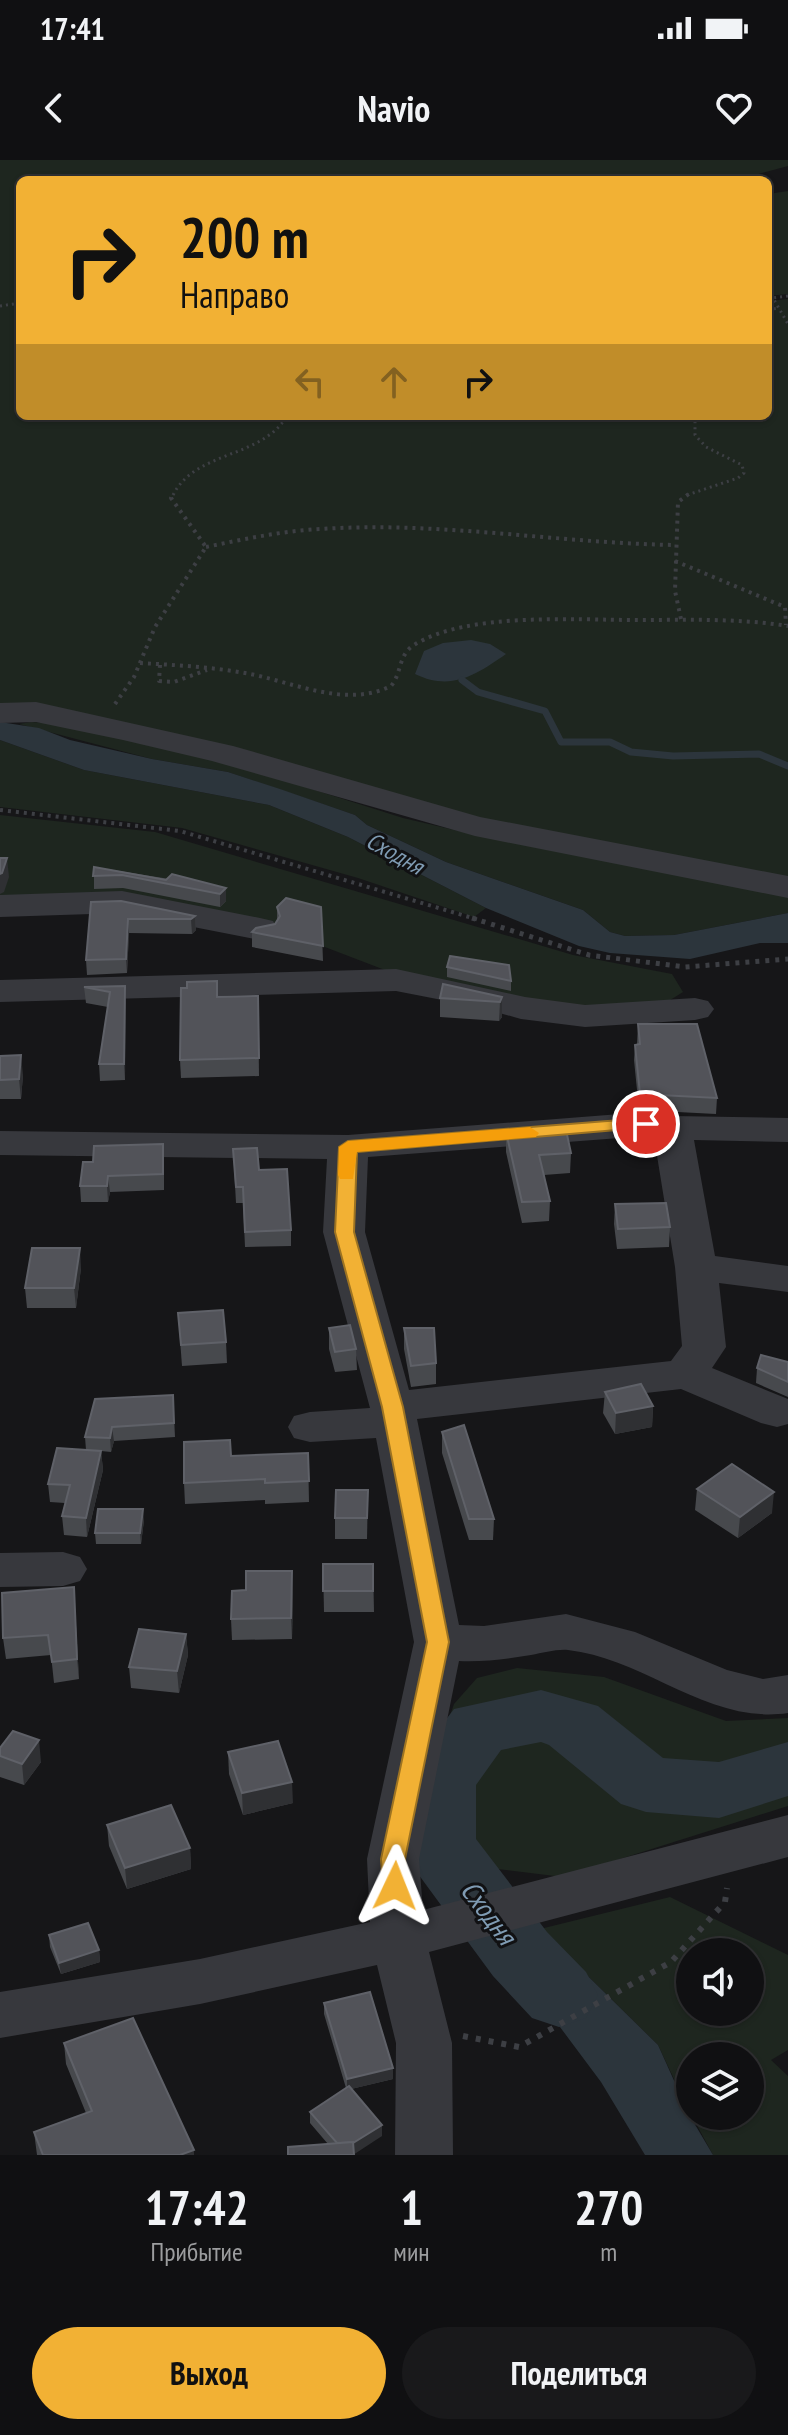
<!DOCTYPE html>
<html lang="ru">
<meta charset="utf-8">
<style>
:root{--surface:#101012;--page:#19191b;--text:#f1f3f6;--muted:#9c9d9f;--line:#303032;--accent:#f2b134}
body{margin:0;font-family:"PT Sans Narrow",sans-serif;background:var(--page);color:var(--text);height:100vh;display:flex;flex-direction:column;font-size:30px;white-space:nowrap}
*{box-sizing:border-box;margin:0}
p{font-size:26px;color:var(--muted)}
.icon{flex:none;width:44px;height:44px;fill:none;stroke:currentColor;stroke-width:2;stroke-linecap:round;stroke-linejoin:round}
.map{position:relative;height:1995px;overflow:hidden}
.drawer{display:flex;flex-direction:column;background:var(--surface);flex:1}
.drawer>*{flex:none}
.banner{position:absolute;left:16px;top:16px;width:756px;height:244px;border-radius:12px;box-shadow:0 2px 6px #0004,0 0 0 2px var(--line);background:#f2b134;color:#111;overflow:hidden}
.buttons{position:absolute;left:676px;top:1778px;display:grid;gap:16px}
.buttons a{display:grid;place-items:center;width:88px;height:88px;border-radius:50%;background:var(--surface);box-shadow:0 2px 6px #0004,0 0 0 2px var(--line);font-size:40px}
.pin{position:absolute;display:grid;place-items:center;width:68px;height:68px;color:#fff;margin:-34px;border:4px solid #fff;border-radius:50%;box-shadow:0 2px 8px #0007}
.me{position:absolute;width:88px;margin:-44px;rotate:2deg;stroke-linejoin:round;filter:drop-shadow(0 0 6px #0008)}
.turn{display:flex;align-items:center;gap:28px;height:168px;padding:0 32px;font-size:36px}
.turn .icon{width:104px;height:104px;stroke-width:2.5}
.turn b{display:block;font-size:56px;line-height:68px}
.lanes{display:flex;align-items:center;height:76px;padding:0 32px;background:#0003;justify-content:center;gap:40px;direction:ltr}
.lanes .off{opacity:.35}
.eta{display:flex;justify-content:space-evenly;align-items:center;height:136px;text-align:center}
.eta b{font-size:48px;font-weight:800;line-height:56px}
.primary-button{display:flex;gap:16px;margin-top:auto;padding:16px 32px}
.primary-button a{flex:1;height:92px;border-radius:48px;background:var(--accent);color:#111;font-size:32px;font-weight:800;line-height:92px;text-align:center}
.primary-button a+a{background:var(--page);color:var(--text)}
.status{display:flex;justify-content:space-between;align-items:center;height:56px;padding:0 40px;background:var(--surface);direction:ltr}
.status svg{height:22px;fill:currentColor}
header{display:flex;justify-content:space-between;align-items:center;height:104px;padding:0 32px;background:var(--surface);font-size:36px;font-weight:800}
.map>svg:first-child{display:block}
</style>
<div class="status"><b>17:41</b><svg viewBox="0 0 49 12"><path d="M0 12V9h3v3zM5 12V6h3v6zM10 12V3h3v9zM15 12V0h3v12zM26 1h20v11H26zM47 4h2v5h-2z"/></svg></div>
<header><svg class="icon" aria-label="back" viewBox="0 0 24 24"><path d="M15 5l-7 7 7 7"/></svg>Navio<svg class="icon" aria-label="heart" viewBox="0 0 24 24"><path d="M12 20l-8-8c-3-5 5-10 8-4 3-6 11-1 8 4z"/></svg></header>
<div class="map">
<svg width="788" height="1995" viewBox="0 0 788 1995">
<rect width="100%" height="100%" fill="#161618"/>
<g fill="#1e261f" fill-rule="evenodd">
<path d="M0,0H788V6L736,20H20V256H768V141L788,139V720L449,653L0,546Z"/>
<path d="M788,31V134L768,136V34Z"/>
<path d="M31,562L47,563L214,598L403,658L463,672L788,735V753L674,775L625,776L610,772L583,750L446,702L367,665L355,655L228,612L152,599L19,564Z"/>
<path d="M0,580L84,610L269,645L348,677L486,748L474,757L358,718L182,668L0,647Z"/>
<path d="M0,655L155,672L573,795L672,814L683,832L667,842L591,850L398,815L270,766L0,738Z"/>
<path d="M517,1508L604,1517L726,1561L788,1558V1646L563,1717L482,1707L449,1679L468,1644L451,1610L443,1576L454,1544L477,1518Z"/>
<path d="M670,1737L788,1795V1890L771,1900L788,1916V1995H713L692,1956H750V1896H690V1953L658,1885L540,1769ZM690,1792H750V1852H690Z"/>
</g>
<g fill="#2c353c">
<path d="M471,480L490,484L506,494C477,514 452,532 415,514L424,491L443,483Z"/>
<path d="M0,562L39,568L70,580L152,599L228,612L280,629L355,655L367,665L446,702L583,750L610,772L625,776L674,775L788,753V783H760L690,799L610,793L579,786L486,748L348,677L269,645L84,610L0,580Z"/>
<path d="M540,1769L658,1885L690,1956L713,1995H645L601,1922L557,1863L482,1783Z"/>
</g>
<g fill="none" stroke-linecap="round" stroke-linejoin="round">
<path stroke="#2c353c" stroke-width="7" d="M462,520L478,532L545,551L561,582H610L631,592L673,596L759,594L788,606"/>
<path fill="#2c353c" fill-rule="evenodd" d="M541,1530L598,1546L663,1598L719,1602L788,1582V1636L719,1658L646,1652L621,1644L549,1585L541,1582L501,1590L476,1625V1679L547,1772L586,1812L598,1835L586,1858L559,1867L532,1858L493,1816L413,1707L402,1686L404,1620L415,1600L454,1549Z"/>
<g stroke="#3d3f44" stroke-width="3" stroke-dasharray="2 4" stroke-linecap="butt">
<path d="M788,136L773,138L788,164"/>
<path d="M0,146L20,143"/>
<path d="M768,150L778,148"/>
<path d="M173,335C196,290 261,299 287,256"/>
<path d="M687,335L738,318L744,313L742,305L706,287L695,275V256"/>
</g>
<g stroke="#3d3f44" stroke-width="4" stroke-dasharray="3 5" stroke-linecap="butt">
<path d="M206,387C244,379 282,371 321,369C438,361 557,383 675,385"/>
<path d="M675,401L785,447L786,465"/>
<path d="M681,459L675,431L678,342L690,333"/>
<path d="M140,503C175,505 211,507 245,513C291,521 345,549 391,526C402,513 398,495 414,485C466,452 575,460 636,460C687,460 737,458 788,466"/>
<path d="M160,505L159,521L174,522L207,510"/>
<path d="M115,544L134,517L155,467L206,387L171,338L174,333"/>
<path d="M0,650L180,671L479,760"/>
</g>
<path stroke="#3d3f44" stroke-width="5" stroke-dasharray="4 6" stroke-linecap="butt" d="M472,758L589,795L685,807L788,799"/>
<path stroke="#3d3f44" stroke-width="6" stroke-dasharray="5 8" stroke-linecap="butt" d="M463,1876L519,1887L671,1802L725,1742L727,1728"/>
<g fill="#37383d" fill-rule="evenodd">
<path d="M36,542L233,586L480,657L788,716V738L475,676L212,601L123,580L36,562L0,563V543Z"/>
<path d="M122,731L260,758L273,761L278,769L273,777L260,780L122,753L0,757V735Z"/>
<path d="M396,809L525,837L585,845L695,838L708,841L714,849L708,857L695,860L585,867L521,859L478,847L396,831L0,842V820Z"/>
<path d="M646,952L672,956L788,958V982L694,980L715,1096L788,1106V1132L719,1123L726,1187L712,1208L788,1239V1264L777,1267L761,1263L681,1229L417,1259L459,1465L484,1466L566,1454L635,1472L727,1510L763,1519L788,1515V1553C709,1565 644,1498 568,1490C556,1489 543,1493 531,1495C507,1499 484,1502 459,1501L419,1699L423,1750L788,1655V1697L429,1792L452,1883L453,1995H395L396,1883L377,1805L200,1844L0,1878V1832L200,1799L370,1762L367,1699L414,1482L376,1278L310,1282L294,1278L288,1267L294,1256L310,1252L370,1248L323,1072L327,999L0,995V971L348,975ZM646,976L654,977L675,1107L682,1186L671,1201L409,1230L365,1072L368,997Z"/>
<path d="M63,1392L80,1397L87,1409L80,1421L63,1426L0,1427V1393Z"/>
</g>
</g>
<g fill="#47494d">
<path d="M94,707L226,728V741L220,747L123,728L94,729Z"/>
<path d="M91,742L195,756L196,770L192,774L129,773L127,813L87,815L86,800Z"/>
<path d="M277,747H321L323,801L252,787V772L275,764L277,761Z"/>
<path d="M447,807L511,821V831L447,817Z"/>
<path d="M125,826V920L100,921L99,904L108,847L86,843L84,827Z"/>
<path d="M258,836L259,916L181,918L180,900L218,837Z"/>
<path d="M502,837V857L499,861L440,857V838Z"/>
<path d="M638,864L717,938L716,954L639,950L634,900L635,885L637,884Z"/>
<path d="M0,896L23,915L21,939H0Z"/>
<path d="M506,972L571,993L570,1013L544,1015L550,1041L549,1061L522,1063L506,992Z"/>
<path d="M233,989L259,1010L291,1070V1086L245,1087L243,1043H236Z"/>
<path d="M164,1000V1030L110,1032L108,1042H81L80,1026L93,1002Z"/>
<path d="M615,1044L670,1067L669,1087L617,1089L614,1064Z"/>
<path d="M81,1108L76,1148H27L25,1128Z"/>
<path d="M178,1153L226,1182L227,1203L182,1206Z"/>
<path d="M329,1168L356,1189L357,1210L335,1212L329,1189Z"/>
<path d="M404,1168L436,1203V1224L411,1227L404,1189Z"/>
<path d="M788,1202V1237L756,1223L757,1208Z"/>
<path d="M605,1232L653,1246L652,1267L615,1274L603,1253Z"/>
<path d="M173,1235L175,1277L114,1281L111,1292L101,1291L103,1310L87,1377L64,1375L62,1356L65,1343L50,1342L48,1324L86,1290L85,1277Z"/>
<path d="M442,1272L494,1359L493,1380H469L442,1293Z"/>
<path d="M308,1293L309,1342L265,1344V1340L185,1344L184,1323L231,1296Z"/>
<path d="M697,1329L772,1353L738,1378L695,1350Z"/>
<path d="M368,1330L367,1379H335V1358Z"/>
<path d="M144,1360L141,1384H96L95,1373Z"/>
<path d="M323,1404H373L374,1452H324Z"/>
<path d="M293,1432L292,1479L232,1480L231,1459Z"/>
<path d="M75,1447L79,1519L54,1523L51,1495L6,1499L3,1478Z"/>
<path d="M186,1474L188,1495L179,1533L131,1528L129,1507Z"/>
<path d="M0,1588L41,1602L24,1625L0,1617Z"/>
<path d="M228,1592L293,1643L243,1655L229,1614Z"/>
<path d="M107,1665L190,1688L191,1709L127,1729L109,1686Z"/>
<path d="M49,1775L99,1790L100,1802L61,1814L50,1787Z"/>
<path d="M324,1843L393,1919L351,1929L382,1965V1976L328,1984L310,1963V1952L346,1928L324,1854Z"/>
<path d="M64,1883L194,1990V1995H37L34,1972L86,1953L66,1904Z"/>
</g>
<g fill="#2f3033">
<path d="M7,698L9,717L4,732L0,734V714Z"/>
<path d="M226,728V741L220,747V734Z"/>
<path d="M195,756L196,770L192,774L191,759Z"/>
<path d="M128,759L129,773L127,813L126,799Z"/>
<path d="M125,826L126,842L125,920L124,904Z"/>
<path d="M502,837V857L499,861L500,842Z"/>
<path d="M21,895L23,915L21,939L19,919Z"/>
<path d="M108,1016L110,1032L108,1042L107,1026Z"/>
<path d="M80,1088L81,1108L76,1148L74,1128Z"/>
<path d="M653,1246L652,1267L615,1274L616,1253Z"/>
<path d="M112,1267L114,1281L111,1292L110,1278Z"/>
<path d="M101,1291L103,1310L87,1377L86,1358Z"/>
<path d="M774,1332L772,1353L738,1378L740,1357Z"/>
<path d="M143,1349L144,1360L141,1384L140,1373Z"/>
<path d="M292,1411L293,1432L292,1479L291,1458Z"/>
<path d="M74,1427L75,1447L79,1519L77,1499Z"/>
<path d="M186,1474L188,1495L179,1533L177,1511Z"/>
<path d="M39,1580L41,1602L24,1625L22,1604Z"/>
<path d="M292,1622L293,1643L243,1655L242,1633Z"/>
<path d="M190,1688L191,1709L127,1729L125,1708Z"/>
<path d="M99,1790L100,1802L61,1814L59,1803Z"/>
<path d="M393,1908V1919L347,1930V1919Z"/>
<path d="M382,1965V1976L353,1995L343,1990Z"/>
<path d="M194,1990V1995H180Z"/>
</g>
<g fill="#525359" stroke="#5f6168" stroke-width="2">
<path d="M0,698H7L2,713L0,714Z"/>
<path d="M94,707L166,720L172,714L226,728L220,734L122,715L93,716Z"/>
<path d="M286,738L321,747L323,786L252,772L256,768L275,764L280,756L277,747Z"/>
<path d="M121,741L195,756L191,759H128L126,799L86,800L91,742Z"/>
<path d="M450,796L509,805L511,821L447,807Z"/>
<path d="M217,821V837L258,836L259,898L180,900L181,828H187V822Z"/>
<path d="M443,824L502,837L500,842L440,838Z"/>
<path d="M125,826L124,904H99L110,832L84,827Z"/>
<path d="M638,864H697L717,938L640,934L635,885L640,884Z"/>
<path d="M21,895L19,919L0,920V896Z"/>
<path d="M566,970L571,993L539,995L550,1041L522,1042L506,972Z"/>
<path d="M163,984V1014L108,1016L107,1026H80L83,1002H93L94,986Z"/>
<path d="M257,988L259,1010L287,1009L291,1070L245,1072L243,1027H236L233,989Z"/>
<path d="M666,1043L670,1067L618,1069L615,1044Z"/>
<path d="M32,1088H80L74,1128H25Z"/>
<path d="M223,1150L226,1182L181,1185L178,1153Z"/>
<path d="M350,1165L356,1189L335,1192L329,1168Z"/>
<path d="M404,1168H434L436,1203L411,1206Z"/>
<path d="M761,1195L788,1202V1222L757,1208Z"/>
<path d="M641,1224L653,1246L616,1253L605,1232Z"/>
<path d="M173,1235L174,1263L112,1267L110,1278L85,1277L95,1239Z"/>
<path d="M464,1265L494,1359H469L442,1272Z"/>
<path d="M230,1280L231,1296L308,1293L309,1321L265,1323V1319L184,1323V1282Z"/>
<path d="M57,1288L101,1291L86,1358L62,1356L70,1325L48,1324Z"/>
<path d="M732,1304L774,1332L740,1357L697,1329Z"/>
<path d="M336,1330H368L367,1358H335Z"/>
<path d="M98,1349H143L140,1373H95Z"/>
<rect x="323" y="1404" width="50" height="27"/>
<path d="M246,1411H292L291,1458L231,1459L232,1431L246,1430Z"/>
<path d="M74,1427L77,1499L52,1502L48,1475L3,1478L2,1433Z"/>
<path d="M139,1469L186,1474L177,1511L129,1507Z"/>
<path d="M13,1571L39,1580L22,1604L0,1596V1588Z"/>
<path d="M278,1581L292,1622L242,1633L228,1592Z"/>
<path d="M171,1645L190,1688L125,1708L107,1665Z"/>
<path d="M88,1763L99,1790L59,1803L49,1775Z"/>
<path d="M370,1832L393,1908L347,1919L324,1843Z"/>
<path d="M133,1858L194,1990L180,1995H43L34,1972L92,1951L64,1883Z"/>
<path d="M349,1926L382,1965L353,1983V1982L337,1983L310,1952Z"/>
<path d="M353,1982L354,1995H288V1987Z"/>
</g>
<path fill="#f2b134" stroke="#9d7322" stroke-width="2" d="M646,958L655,964L652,967L357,992L354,1072L403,1247L449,1482L405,1699L407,1726L403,1732L395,1735L386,1732L383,1726L381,1699L427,1482L382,1247L335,1072L339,987L348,981Z"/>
<path fill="#f59e0b" d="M530,967L539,973L536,977L357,992L353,1019H340L338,1015L339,987L348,981Z"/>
<g text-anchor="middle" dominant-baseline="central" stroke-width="6" stroke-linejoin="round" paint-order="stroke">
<g font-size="24" font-style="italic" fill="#7f9bb3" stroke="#111113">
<text transform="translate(395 693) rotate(29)">Сходня</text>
</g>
<g font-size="28" font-style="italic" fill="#7f9bb3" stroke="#111113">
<text transform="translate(489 1752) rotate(53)">Сходня</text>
</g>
</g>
</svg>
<div class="buttons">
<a><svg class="icon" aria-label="sound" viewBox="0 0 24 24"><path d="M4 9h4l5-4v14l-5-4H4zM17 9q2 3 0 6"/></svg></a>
<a><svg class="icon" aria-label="layers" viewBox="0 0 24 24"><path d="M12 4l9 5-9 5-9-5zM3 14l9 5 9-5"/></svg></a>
</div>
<div class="pin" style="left:646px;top:964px;background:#d93025"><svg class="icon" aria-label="arrive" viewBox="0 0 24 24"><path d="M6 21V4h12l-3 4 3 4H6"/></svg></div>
<svg class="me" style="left:395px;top:1726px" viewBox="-20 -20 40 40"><path d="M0-17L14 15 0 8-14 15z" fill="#f2b134" stroke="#fff" stroke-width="4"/></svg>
<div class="banner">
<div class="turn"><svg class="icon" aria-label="right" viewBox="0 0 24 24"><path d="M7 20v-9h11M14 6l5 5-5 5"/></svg><div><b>200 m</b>Направо</div></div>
<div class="lanes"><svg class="icon off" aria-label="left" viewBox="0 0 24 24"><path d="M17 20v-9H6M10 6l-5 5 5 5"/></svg><svg class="icon off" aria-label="ahead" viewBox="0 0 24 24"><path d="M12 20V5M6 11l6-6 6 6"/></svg><svg class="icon" aria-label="right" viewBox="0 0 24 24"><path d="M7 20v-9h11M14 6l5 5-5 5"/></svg></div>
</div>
</div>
<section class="drawer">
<div class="eta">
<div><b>17:42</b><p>Прибытие</p></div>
<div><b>1</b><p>мин</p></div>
<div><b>270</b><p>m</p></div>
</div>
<div class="primary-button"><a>Выход</a><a>Поделиться</a></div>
</section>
